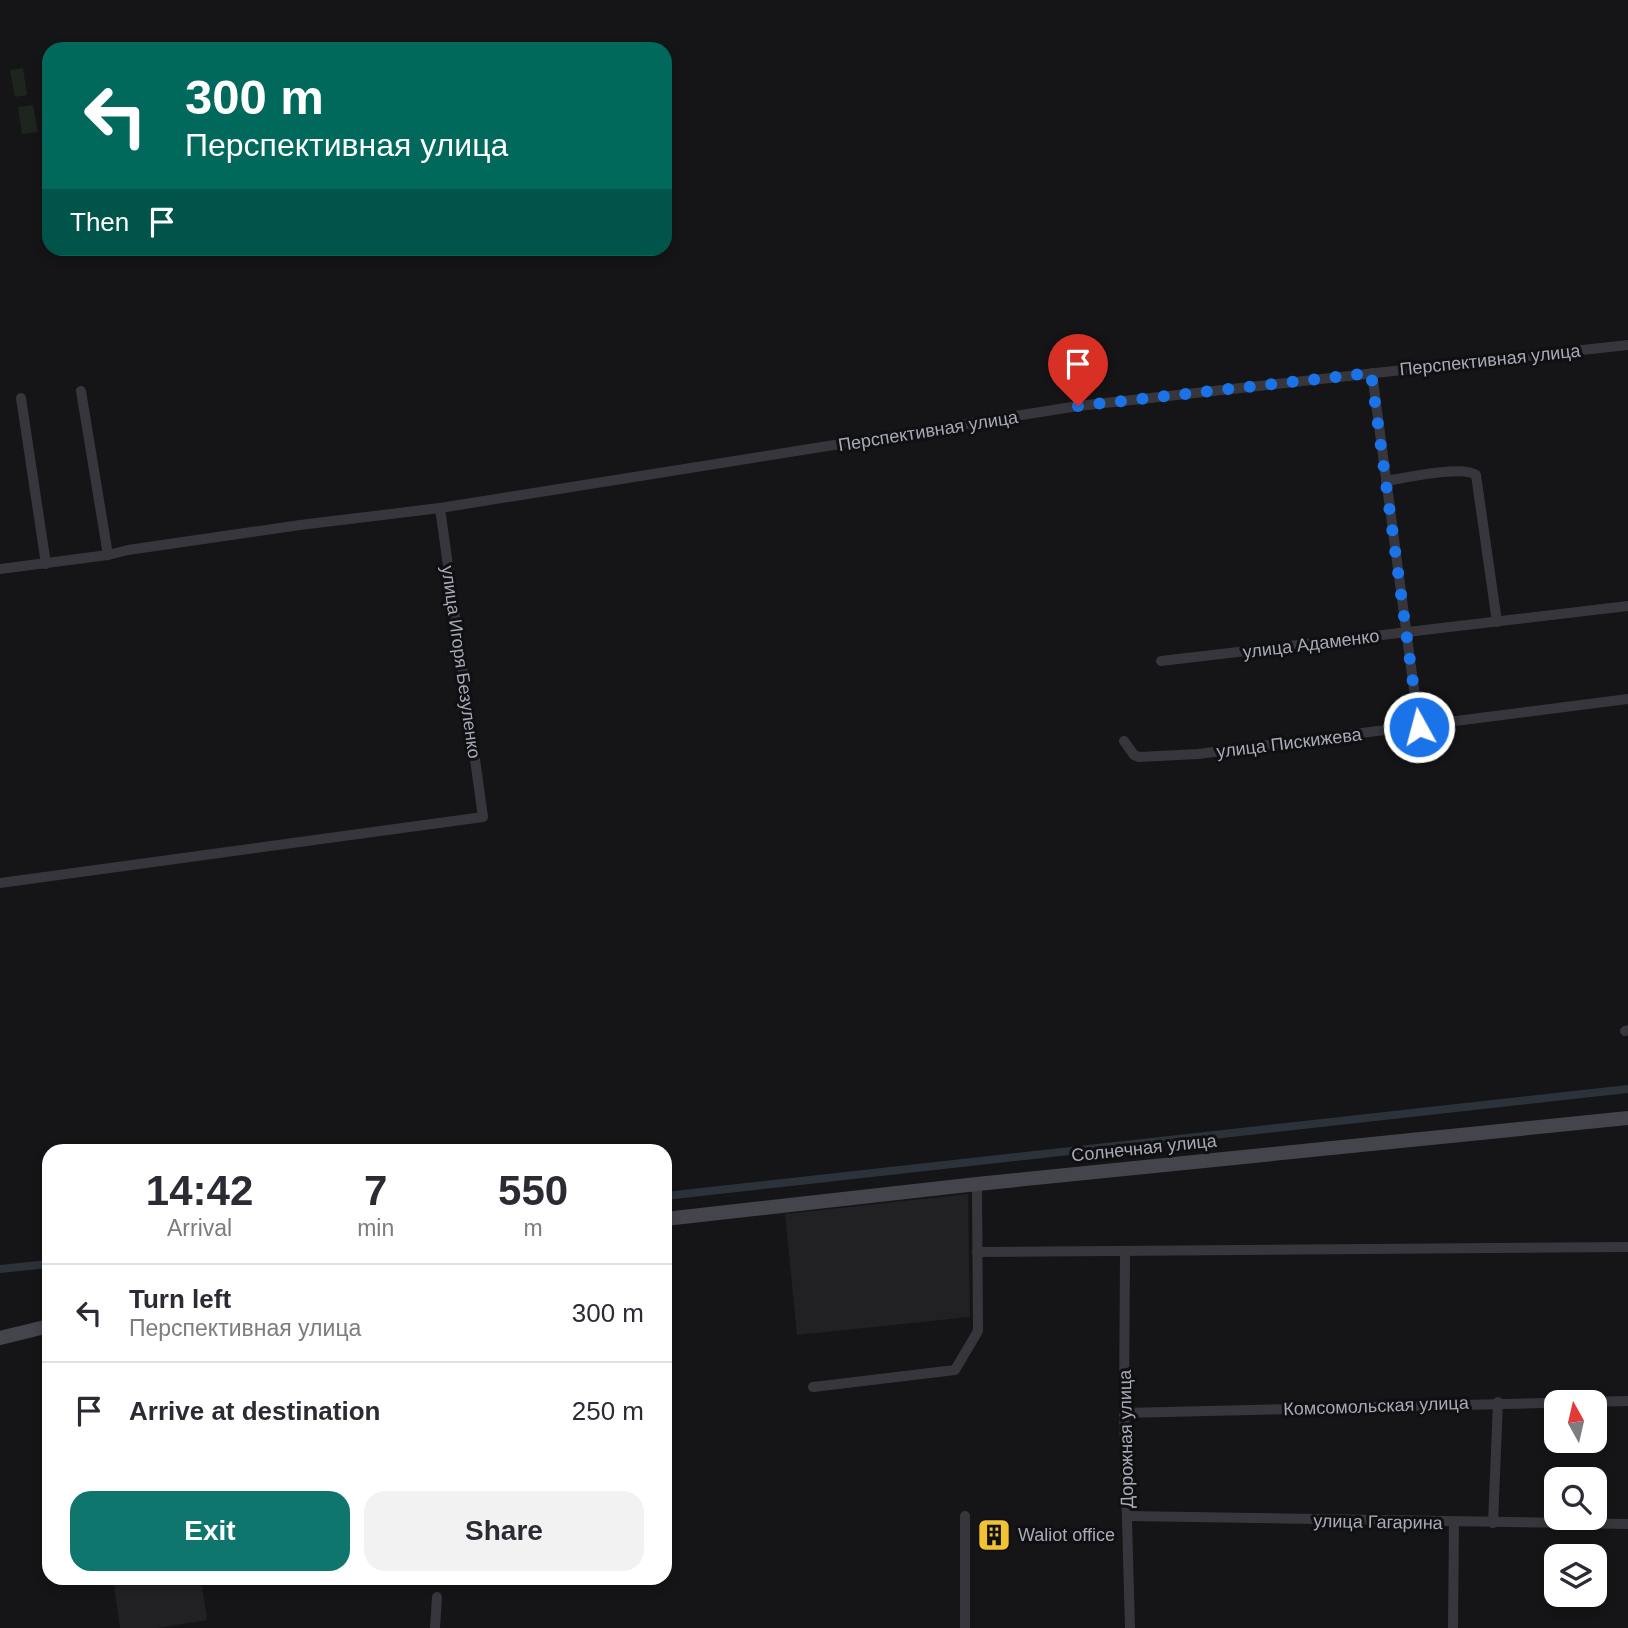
<!DOCTYPE html>
<meta charset="utf-8">
<style>
:root{--surface:#fff;--page:#f2f2f3;--text:#2b2b33;--muted:#7c7c81;--line:#e1e1e2;--accent:#0f766e}
body{margin:0;font-family:Helvetica,sans-serif;background:var(--page);color:var(--text);height:100vh;display:flex;flex-direction:column;font-size:26px;white-space:nowrap}
*{box-sizing:border-box;margin:0}
p{font-size:23px;color:var(--muted)}
.icon{flex:none;width:38px;height:38px;fill:none;stroke:currentColor;stroke-width:2;stroke-linecap:round;stroke-linejoin:round}
.map{position:relative;flex:1;overflow:hidden}
.sheet{position:absolute;left:42px;top:1144px;width:630px;height:441px;display:flex;flex-direction:column;background:var(--surface);border-radius:21px;box-shadow:0 4px 10px #0003}
.sheet>*{flex:none}
.guide{position:absolute;left:42px;top:42px;width:630px;height:214px;border-radius:21px;box-shadow:0 4px 10px #0003;background:#00695c;color:#fff;overflow:hidden}
.needle{width:46px;rotate:352deg}
.tools{position:absolute;left:1544px;top:1390px;display:grid;gap:14px}
.tools a{display:grid;place-items:center;width:63px;height:63px;border-radius:14px;background:var(--surface);box-shadow:0 4px 10px #0003;font-size:35px}
.pin{position:absolute;display:grid;place-items:center;width:60px;height:60px;color:#fff;margin:-72px -30px;border-radius:50% 50% 50% 0;rotate:-45deg;box-shadow:0 0 7px #0007}
.pin .icon{rotate:45deg}
.me{position:absolute;width:77px;margin:-38px;rotate:353deg;stroke-linejoin:round;filter:drop-shadow(0 0 5px #0008)}
.turn{display:flex;align-items:center;gap:24px;height:147px;padding:0 28px;font-size:32px}
.turn .icon{width:91px;height:91px;stroke-width:2.5}
.turn b{display:block;font-size:49px;line-height:60px}
.then{display:flex;align-items:center;height:66px;padding:0 28px;background:#0003;gap:14px;font-size:26px}
.eta{display:flex;justify-content:space-evenly;align-items:center;height:119px;text-align:center}
.eta b{font-size:42px;font-weight:700;line-height:49px}
.primary-button{display:flex;gap:14px;margin-top:auto;padding:14px 28px}
.primary-button a{flex:1;height:80px;border-radius:21px;background:var(--accent);color:#fff;font-size:28px;font-weight:700;line-height:80px;text-align:center}
.primary-button a+a{background:var(--page);color:var(--text)}
ul{padding:0;list-style:none}
li{display:flex;align-items:center;gap:21px;height:98px;padding:0 28px;border-top:2px solid var(--line)}
li div{flex:1}
li b{display:block;font-size:26px}
li em{font-style:normal}
.map>svg:first-child{display:block}
</style>
<div class="map">
<svg width="1628" height="1628" viewBox="0 0 1628 1628">
<rect width="100%" height="100%" fill="#151517"/>
<g fill="#212124">
<path d="M968,1194L970,1317L797,1335L785,1214Z"/>
<path d="M113,1579H201L207,1620L158,1628H120Z"/>
</g>
<g fill="#1d251e">
<path d="M23,68L27,95L15,97L10,70Z"/>
<path d="M33,105L38,132L22,134L18,107Z"/>
</g>
<g fill="none" stroke-linecap="round" stroke-linejoin="round">
<g stroke="#2b323a" stroke-width="8">
<path d="M665,1196L1628,1089"/>
<path d="M0,1269L49,1264"/>
</g>
<g stroke="#36363c" stroke-width="10">
<path d="M1372,373L1419,727"/>
<path d="M81,391L108,555"/>
<path d="M21,398L46,564"/>
<path d="M1386,481C1404,478 1463,465 1476,475L1497,622"/>
<path d="M0,569L108,555L128,550L300,525L440,508L1078,406L1628,345"/>
<path d="M1161,661L1628,606"/>
<path d="M1124,741L1134,755L1139,757L1198,754L1628,699"/>
<path d="M0,883L483,817L440,508"/>
<path d="M1625,1031L1628,1030"/>
<path d="M1125,1251L1124,1413L1130,1628"/>
<path d="M977,1252L1628,1247"/>
<path d="M813,1387L955,1370L978,1331L977,1184"/>
<path d="M1124,1413L1628,1401"/>
<path d="M965,1516V1628"/>
<path d="M1128,1516L1628,1524"/>
<path d="M1493,1523L1498,1402"/>
<path d="M435,1628L437,1597"/>
<path d="M1453,1628L1454,1523"/>
</g>
<g stroke="#44454c" stroke-width="14">
<path d="M665,1219L977,1184L1628,1118"/>
<path d="M0,1338L49,1326"/>
</g>
</g>
<g fill="none" stroke-linecap="round" stroke-linejoin="round">
<path stroke="#1a73e8" stroke-width="12" stroke-dasharray="0 21.6" d="M1078,406L1371,373L1419,727"/>
</g>
<defs>
<symbol id="building-square" viewBox="-11 -11 22 22"><rect x="-9" y="-9" width="18" height="18" rx="4" fill="#f1c233" stroke="#101012"/><path d="M-4-6H4V6H1V3H-1V6H-4ZM-2.5-4.3h1.7v1.8h-1.7ZM.8-4.3h1.7v1.8H.8ZM-2.5-1h1.7V.8h-1.7ZM.8-1h1.7V.8H.8Z" fill="#111"/></symbol>
</defs>
<g fill-rule="evenodd">
<use href="#building-square" x="975" y="1516" width="38" height="38"/>
</g>
<g text-anchor="middle" dominant-baseline="central" stroke-width="6" stroke-linejoin="round" paint-order="stroke">
<g font-size="18" fill="#a7aab7" stroke="#101012">
<text transform="translate(1490 360) rotate(-6)">Перспективная улица</text>
<text transform="translate(928 431) rotate(-9)">Перспективная улица</text>
<text transform="translate(1311 644) rotate(-7)">улица Адаменко</text>
<text transform="translate(461 662) rotate(82)">улица Игоря Безуленко</text>
<text transform="translate(1289 743) rotate(-7)">улица Пискижева</text>
<text transform="translate(1144 1148) rotate(-6)">Солнечная улица</text>
<text transform="translate(1376 1406) rotate(-2)">Комсомольская улица</text>
<text transform="translate(1126 1439) rotate(-91)">Дорожная улица</text>
<text transform="translate(1378 1522) rotate(1)">улица Гагарина</text>
</g>
<g font-size="18" fill="#a7aab7" stroke="#101012" text-anchor="start">
<text x="1018" y="1535">Waliot office</text>
</g>
</g>
</svg>
<div class="tools">
<a><svg class="needle" viewBox="-14 -14 28 28"><path d="M0-13l5 13h-10z" fill="#e53935"/><path d="M0 13l5-13h-10z" fill="#7c7c81"/></svg></a>
<a><svg class="icon" aria-label="search" viewBox="0 0 24 24"><circle cx="10" cy="10" r="6"/><path d="M15 15l6 6"/></svg></a>
<a><svg class="icon" aria-label="layers" viewBox="0 0 24 24"><path d="M12 4l9 5-9 5-9-5zM3 14l9 5 9-5"/></svg></a>
</div>
<div class="pin" style="left:1078px;top:406px;background:#d93025"><svg class="icon" aria-label="arrive" viewBox="0 0 24 24"><path d="M6 21V4h12l-3 4 3 4H6"/></svg></div>
<svg class="me" style="left:1419px;top:727px" viewBox="-20 -20 40 40"><circle r="17" fill="#1a73e8" stroke="#fff" stroke-width="3"/><path d="M0-11L8 9 0 5-8 9z" fill="#fff"/></svg>
<div class="guide">
<div class="turn"><svg class="icon" aria-label="left" viewBox="0 0 24 24"><path d="M17 20v-9H6M10 6l-5 5 5 5"/></svg><div><b>300 m</b>Перспективная улица</div></div>
<div class="then">Then<svg class="icon" aria-label="arrive" viewBox="0 0 24 24"><path d="M6 21V4h12l-3 4 3 4H6"/></svg></div>
</div>
<section class="sheet">
<div class="eta">
<div><b>14:42</b><p>Arrival</p></div>
<div><b>7</b><p>min</p></div>
<div><b>550</b><p>m</p></div>
</div>
<ul>
<li><svg class="icon" aria-label="left" viewBox="0 0 24 24"><path d="M17 20v-9H6M10 6l-5 5 5 5"/></svg><div><b>Turn left</b><p>Перспективная улица</p></div><em>300 m</em></li>
<li><svg class="icon" aria-label="arrive" viewBox="0 0 24 24"><path d="M6 21V4h12l-3 4 3 4H6"/></svg><div><b>Arrive at destination</b></div><em>250 m</em></li>
</ul>
<div class="primary-button"><a>Exit</a><a>Share</a></div>
</section>
</div>
